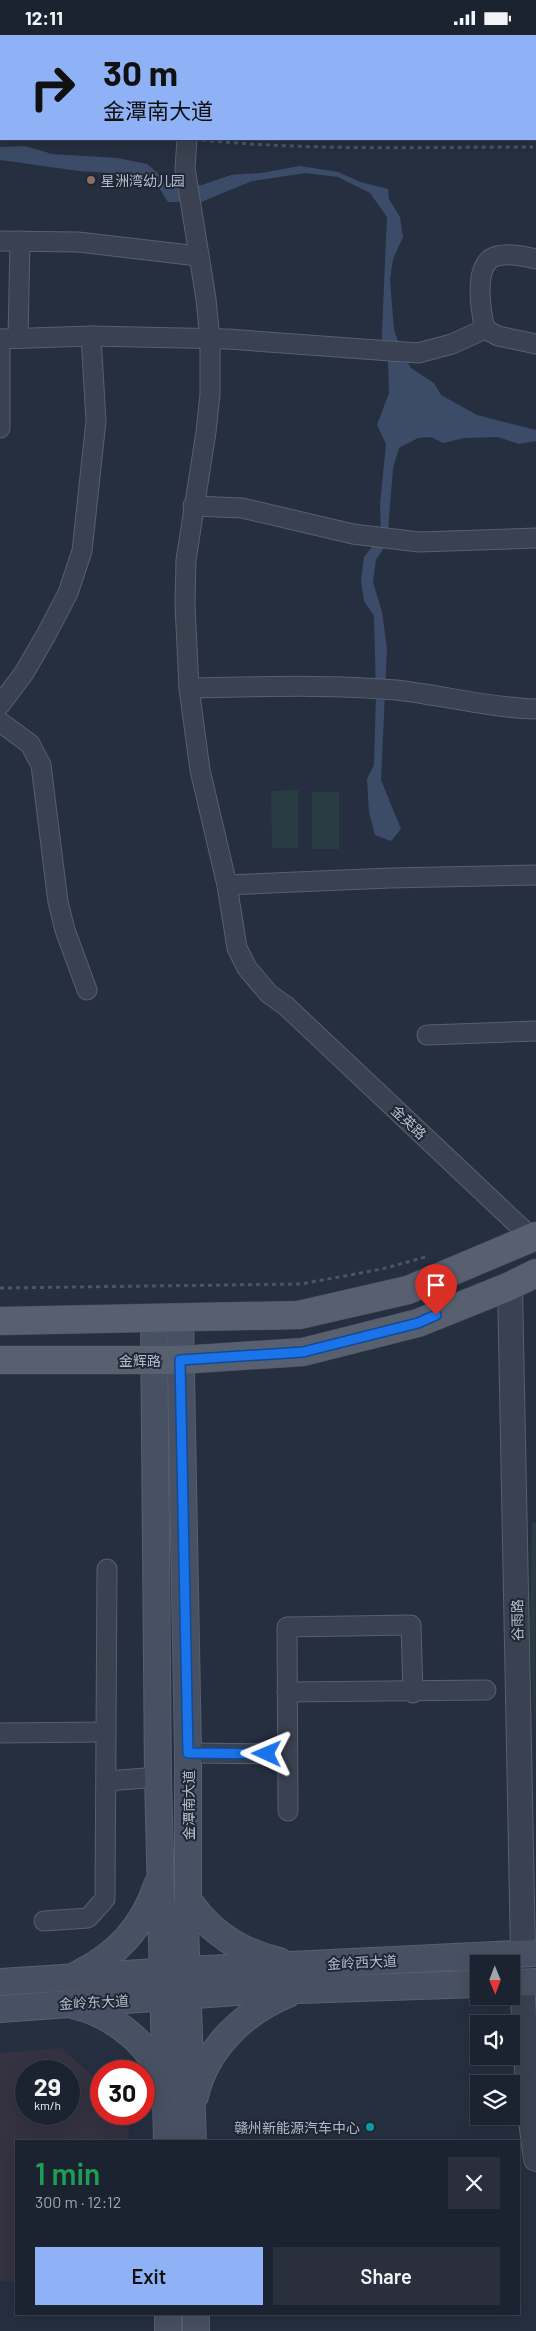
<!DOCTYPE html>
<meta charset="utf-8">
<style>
:root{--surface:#1c2330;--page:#292f3c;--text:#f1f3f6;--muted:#a0a4ab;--line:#3a404c;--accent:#8fb1f6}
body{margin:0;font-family:Barlow,"Noto Sans SC",sans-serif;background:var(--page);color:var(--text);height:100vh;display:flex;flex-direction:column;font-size:19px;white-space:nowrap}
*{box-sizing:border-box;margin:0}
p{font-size:16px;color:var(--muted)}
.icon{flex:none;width:28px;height:28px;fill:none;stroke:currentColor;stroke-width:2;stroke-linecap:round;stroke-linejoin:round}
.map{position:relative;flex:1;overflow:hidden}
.details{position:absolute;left:15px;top:2105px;width:505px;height:175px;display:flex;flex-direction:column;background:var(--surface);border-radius:0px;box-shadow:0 5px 20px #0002,0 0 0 1px var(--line)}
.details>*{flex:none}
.top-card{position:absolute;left:0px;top:0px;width:536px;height:105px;box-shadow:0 5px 20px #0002,0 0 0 1px var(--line);background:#8fb1f6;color:#111;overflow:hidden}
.needle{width:32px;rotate:179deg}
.fabs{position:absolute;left:470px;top:1920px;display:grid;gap:10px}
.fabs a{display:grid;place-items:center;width:50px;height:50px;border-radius:0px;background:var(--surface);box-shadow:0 5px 20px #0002,0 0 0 1px var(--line);font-size:25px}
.speed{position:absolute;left:15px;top:2025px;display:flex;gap:10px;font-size:25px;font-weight:700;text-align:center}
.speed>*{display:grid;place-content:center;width:65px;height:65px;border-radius:50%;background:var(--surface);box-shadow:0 5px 20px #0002,0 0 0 1px var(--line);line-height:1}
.speed small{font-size:12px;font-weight:400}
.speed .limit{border:8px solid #d22;background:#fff;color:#111}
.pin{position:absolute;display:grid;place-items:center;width:42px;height:42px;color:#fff;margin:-51px -21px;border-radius:50% 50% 50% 0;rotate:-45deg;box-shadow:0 0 5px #0007}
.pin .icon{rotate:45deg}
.me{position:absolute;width:55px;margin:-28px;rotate:271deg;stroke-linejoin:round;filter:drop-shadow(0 0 4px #0008)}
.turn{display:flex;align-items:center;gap:18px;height:105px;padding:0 20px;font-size:22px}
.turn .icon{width:65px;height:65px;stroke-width:2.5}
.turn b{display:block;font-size:35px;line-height:42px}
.round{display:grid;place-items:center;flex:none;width:52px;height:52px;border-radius:0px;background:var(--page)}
.summary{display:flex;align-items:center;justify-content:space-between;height:85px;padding:0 20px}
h1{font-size:30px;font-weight:600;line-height:38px;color:#1e9e55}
.action{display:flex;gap:10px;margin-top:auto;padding:10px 20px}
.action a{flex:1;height:58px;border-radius:0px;background:var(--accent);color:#111;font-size:20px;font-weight:600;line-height:58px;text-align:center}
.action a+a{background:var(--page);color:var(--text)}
.status{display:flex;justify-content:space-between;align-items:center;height:35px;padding:0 25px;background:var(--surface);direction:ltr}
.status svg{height:14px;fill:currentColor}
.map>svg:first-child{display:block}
</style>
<div class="status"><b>12:11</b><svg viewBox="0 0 49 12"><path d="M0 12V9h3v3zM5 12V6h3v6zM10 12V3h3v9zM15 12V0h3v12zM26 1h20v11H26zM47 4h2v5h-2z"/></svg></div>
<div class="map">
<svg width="536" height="2296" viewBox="0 0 536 2296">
<rect width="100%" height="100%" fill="#262f40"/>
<path fill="#353241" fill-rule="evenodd" d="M61,2013L101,2048V2079H128L129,2106H16V2246H0V2018ZM26,2036H69V2079H26Z"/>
<g fill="#283c41">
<path d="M0,0H536V49L535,1H1V19Z"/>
<path d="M298,755V813H272L271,756Z"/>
<rect x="312" y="757" width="27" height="57"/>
<path d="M532,1488H536L535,1697L530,1600Z"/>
</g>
<path fill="#3c4c68" d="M25,111L52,119L118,123L147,129L162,142L169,152L202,150L231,140L261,138L300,131L338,137L360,147L388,154L389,164L400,182L403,202L393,224L390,245L394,295L403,320L411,333L434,348L441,360L477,380L536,395V406L519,409L498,402L464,403L443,408L431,402L418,403L399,413L393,433L387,508L376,525L373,547L382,577L387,614L381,745L401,794L391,806L375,800L369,777L367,744L374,730L376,660L374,581L364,566L361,546L364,522L381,501L380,470L386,409L377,390L389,358L388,326L381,320L387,182L370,158L338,142L306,138L252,146L201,167H168L156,148L143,140L79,136L0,125V112Z"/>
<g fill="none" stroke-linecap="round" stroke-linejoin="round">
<defs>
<g id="minor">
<path d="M187,104L185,133L206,264L210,305V359L206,397L186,525L185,570L189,653L200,735L227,850L237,913L247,933L269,959L286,971L532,1203"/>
<path d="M0,206L78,207L198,221"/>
<path d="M536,224C523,221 510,218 497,221C472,227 481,277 485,294L498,301L536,309"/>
<path d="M18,303L20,206"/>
<path d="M0,304L91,301L228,304L418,318L452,309L485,294"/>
<path d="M0,393V304"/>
<path d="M193,471L242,473L353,499L419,507L536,503"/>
<path d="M189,653C258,652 327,649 396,655C442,660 490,673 536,674"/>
<path d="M0,670L24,638L46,600L68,558L82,516L96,386L91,301"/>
<path d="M0,687L30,709L41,730L58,867L65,895L87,955"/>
<path d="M227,850L390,843L536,840"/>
<path d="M427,1000L536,996"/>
<path d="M287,1657L486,1655"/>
<path d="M0,1698L105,1697"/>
<path d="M188,1718L287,1719"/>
<path d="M107,1746L158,1742"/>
<path d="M288,1776L287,1592L411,1590L413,1658"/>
<path d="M44,1886L88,1883L105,1864L107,1534"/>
</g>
<g id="tertiary">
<path d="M510,1251L523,1918"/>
<path d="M522,1947L529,2070L536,2124"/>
</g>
<g id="secondary">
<path d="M0,49H1"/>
<path d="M535,90H536"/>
<path d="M180,1283L188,1718V1864L185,1892L193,2106"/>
<path d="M154,1284L158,1742L167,2106"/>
<path d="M188,1864C210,1898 240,1917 279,1926"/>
<path d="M78,1939C117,1920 143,1892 157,1850"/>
<path d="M0,1947L187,1935L536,1918"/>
<path d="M511,1948L536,1947"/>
<path d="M76,1971C113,1980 156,2012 163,2051"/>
<path d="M0,1974L237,1957L479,1949"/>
<path d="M195,2061C206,2013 244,1977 288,1959"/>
<path d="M168,2279V2296"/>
<path d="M196,2279V2296"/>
</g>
<g id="primary">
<path d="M0,1286L299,1280L408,1255L536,1201"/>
<path d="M0,1325H180L303,1317L418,1288L510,1251L536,1238"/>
</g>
</defs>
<use href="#minor" stroke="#585f6d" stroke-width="21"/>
<use href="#tertiary" stroke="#585f6d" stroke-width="26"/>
<use href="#secondary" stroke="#585f6d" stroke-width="28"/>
<use href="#primary" stroke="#434a59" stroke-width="29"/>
<g stroke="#46595e" stroke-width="3" stroke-dasharray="4 4" stroke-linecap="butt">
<path d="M0,83L1,84"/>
<path d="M202,105C312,116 422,112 533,112"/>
<path d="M0,1253L301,1249L382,1234L429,1221"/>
</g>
<use href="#minor" stroke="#3a4150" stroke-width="19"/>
<use href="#tertiary" stroke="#3a4150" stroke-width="24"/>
<use href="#secondary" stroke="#485063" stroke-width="26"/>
<use href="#primary" stroke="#586070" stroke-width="28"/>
</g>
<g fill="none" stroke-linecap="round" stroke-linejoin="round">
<defs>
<path id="route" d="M267,1719L188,1718L180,1325L303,1317L418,1288L436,1280"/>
</defs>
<use href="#route" stroke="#114b97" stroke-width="12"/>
<use href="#route" stroke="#1a73e8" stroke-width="9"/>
</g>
<circle fill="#8d6e63" stroke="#1f2635" stroke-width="2" cx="91" cy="145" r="5"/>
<circle fill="#0f9aa8" stroke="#1f2635" stroke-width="2" cx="370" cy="2092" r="5"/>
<g text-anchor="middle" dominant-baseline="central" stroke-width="4" stroke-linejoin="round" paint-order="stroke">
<g font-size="14" fill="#b6bdca" stroke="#1f2635" text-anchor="start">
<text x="101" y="145">星洲湾幼儿园</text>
<text x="360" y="2092" text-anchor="end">赣州新能源汽车中心</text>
</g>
<g font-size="14" fill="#b6bdca" stroke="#1f2635">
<text transform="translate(409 1087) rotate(43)">金英路</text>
<text x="140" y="1325">金辉路</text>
<text transform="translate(517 1585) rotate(-91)">谷雨路</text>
<text transform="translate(188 1770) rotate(-90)">金潭南大道</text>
<text transform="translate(362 1927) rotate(-3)">金岭西大道</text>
<text transform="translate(94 1967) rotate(-3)">金岭东大道</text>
</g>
</g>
</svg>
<div class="fabs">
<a><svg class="needle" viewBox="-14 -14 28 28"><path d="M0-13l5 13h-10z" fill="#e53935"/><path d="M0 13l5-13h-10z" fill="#a0a4ab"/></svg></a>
<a><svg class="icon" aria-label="sound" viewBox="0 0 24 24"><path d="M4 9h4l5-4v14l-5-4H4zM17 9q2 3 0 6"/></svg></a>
<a><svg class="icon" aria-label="layers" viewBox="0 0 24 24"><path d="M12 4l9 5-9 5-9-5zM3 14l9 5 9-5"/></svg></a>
</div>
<div class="speed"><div>29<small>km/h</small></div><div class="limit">30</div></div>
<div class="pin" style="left:436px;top:1280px;background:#d93025"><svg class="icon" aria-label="arrive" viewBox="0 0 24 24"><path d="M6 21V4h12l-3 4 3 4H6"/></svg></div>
<svg class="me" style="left:267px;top:1719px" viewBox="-20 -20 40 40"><path d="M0-17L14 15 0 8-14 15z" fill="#1a73e8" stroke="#fff" stroke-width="4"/></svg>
<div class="top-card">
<div class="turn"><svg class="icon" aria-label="right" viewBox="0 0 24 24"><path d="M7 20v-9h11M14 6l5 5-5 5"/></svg><div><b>30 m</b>金潭南大道</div></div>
</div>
<section class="details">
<div class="summary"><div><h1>1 min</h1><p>300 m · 12:12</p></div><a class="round"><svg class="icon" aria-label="close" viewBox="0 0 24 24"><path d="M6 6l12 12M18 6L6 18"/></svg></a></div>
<div class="action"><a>Exit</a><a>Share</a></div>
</section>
</div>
